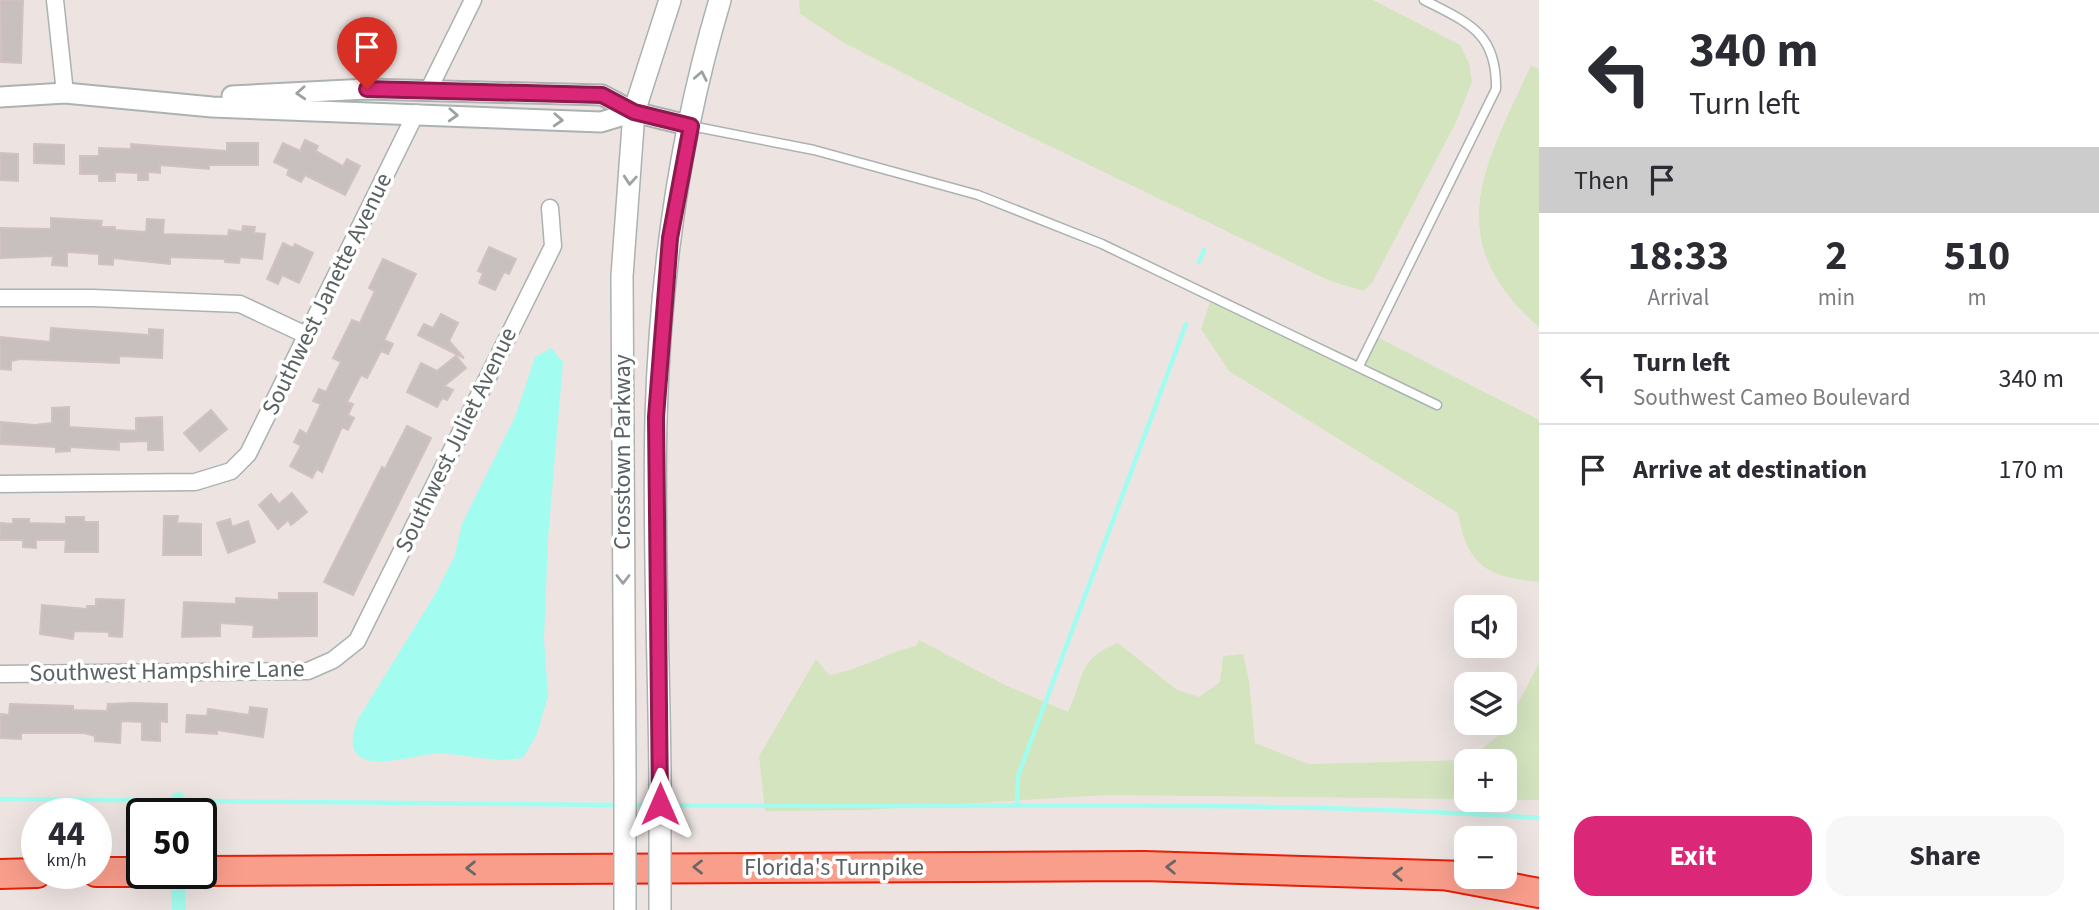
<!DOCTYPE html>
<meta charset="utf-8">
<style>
:root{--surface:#fff;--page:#f7f7f7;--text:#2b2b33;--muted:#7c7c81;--line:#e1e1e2;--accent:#db2777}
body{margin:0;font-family:"Source Sans 3",sans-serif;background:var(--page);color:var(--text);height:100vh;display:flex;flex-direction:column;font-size:26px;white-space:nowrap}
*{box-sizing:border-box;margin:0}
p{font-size:23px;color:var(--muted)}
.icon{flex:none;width:38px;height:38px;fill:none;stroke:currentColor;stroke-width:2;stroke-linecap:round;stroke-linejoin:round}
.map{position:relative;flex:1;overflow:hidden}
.side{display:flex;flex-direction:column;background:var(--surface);width:560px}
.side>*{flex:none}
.banner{background:#fff;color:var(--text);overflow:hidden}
.tools{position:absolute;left:1454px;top:595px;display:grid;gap:14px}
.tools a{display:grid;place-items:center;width:63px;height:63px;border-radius:14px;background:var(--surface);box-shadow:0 7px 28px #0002;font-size:35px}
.speed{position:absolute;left:21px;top:798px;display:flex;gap:14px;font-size:35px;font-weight:700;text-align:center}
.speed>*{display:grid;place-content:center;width:91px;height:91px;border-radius:50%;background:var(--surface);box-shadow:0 7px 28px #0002;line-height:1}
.speed small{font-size:18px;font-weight:400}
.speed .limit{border:4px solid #111;border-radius:10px;background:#fff;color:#111}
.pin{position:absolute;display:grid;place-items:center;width:60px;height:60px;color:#fff;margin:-72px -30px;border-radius:50% 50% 50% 0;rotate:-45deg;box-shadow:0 0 7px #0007}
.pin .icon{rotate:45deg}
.me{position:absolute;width:77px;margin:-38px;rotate:0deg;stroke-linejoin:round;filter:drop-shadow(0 0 5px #0008)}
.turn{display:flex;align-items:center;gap:24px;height:147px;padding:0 35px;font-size:32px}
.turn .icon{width:91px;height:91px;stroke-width:2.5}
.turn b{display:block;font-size:49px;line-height:60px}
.then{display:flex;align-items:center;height:66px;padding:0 35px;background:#0003;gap:14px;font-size:26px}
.eta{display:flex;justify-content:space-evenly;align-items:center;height:119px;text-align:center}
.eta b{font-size:42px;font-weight:700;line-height:49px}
.cta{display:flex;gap:14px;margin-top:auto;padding:14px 35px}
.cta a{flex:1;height:80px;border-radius:21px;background:var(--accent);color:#fff;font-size:28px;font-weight:700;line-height:80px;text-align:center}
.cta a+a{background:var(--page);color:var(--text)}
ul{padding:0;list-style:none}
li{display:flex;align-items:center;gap:21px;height:91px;padding:0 35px;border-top:2px solid var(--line)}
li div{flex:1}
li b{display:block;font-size:26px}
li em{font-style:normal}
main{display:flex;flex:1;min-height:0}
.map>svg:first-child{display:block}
</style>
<main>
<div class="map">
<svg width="1539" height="910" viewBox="0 0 1539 910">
<rect width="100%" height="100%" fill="#ede4e2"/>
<g fill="#d4e4bf">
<path d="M799,0H1373L1460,45L1469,63L1472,82L1456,122L1372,283L1363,291L1328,280L1008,126L844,43L800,14Z"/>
<path d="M1531,65L1539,69V327C1438,239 1485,166 1531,65Z"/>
<path d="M1213,293L1358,360L1375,336L1539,420V582C1487,577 1467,566 1458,513L1229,371L1201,329Z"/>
<path d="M919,640L1005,685L1068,712C1085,677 1077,659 1118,643L1177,690L1199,697L1220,682L1223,656L1243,654L1249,681L1255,743L1308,764L1468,760L1503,732L1539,663V800H1494H1505V761H1466V799L1106,795L864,810L765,811L759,756L816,659L829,675C860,670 885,653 916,646Z"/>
</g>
<path fill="#a2fcef" d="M551,348L563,362L548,538L544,639L548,696L537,734L523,758C491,764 462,752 432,754C403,757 333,782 358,719L436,593L455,555L462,524L515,417L535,357Z"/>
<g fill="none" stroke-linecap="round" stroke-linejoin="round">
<g stroke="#a2fcef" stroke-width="4.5">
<path d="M1199,262L1204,250"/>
<path d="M0,799L619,805"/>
<path d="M631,805H654"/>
<path d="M666,805C957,809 1249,798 1539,818"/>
<path d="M1017,805L1018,776L1186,324"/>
</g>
<g stroke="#a2fcef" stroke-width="14">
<path d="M178,814V799"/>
<path d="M178,889L179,910"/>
</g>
</g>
<g fill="#c8c0bf" stroke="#d1c2c0" stroke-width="2">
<path d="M0,0H23L21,63L1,62Z"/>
<path d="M305,140L318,146L316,151L343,166L347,159L360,166L345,195L305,175L301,182L287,175L289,169L274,162L283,143L300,151Z"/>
<path d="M227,143H258V165H209V169L160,165V173L148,172V180H138V173L115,172V181H99V174H80V156H99V148L131,149V144L227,151Z"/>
<path d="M34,144L64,145V164L34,163Z"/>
<path d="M0,153L18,154V181L0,180Z"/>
<path d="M51,218L102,221L101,227H115V230L146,232L147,219L164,220L163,234L228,236L229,230L242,232L243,226L255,227L254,233L265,234L262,259L240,257L239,263L225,262V259L170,257V264L113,258V265L99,264V254L67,252V266L52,265L53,256L0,258V228L51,229Z"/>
<path d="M283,243L293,248L295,244L313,253L299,283L282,275L278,284L267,279Z"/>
<path d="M489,247L516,259L509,274L504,272L495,290L479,283L483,273L478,271Z"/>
<path d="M383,259L416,274L384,340L393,344L388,354L381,351L367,378L361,375L347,402L353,404L348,415L354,418L348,430L342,427L322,472L317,469L312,478L290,466L301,446L294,442L300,430L307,434L321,404L313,401L319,389L326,392L341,362L333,358L352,320L360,323L375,291L369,288Z"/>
<path d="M441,314L458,323L449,341L464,358L418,335L424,324L433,328Z"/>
<path d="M51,328L149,335V329L163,330L162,358L119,356V363L20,359L11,361V370L0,369V337L50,342Z"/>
<path d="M456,356L466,368L444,386L453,390L447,400L442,398L437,407L407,392L421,363L437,371Z"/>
<path d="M69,407V427L136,431V418L162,417L163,450H148V441L119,442V450L70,447V451L56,452V447L0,444L1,422L35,425L52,423V408Z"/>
<path d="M211,410L227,429L200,451L184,433Z"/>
<path d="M407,426L431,438L353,595L324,582L382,467L385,469Z"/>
<path d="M292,493L307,512L291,525L288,520L278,529L259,505L271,494L279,504Z"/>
<path d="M164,516H178L177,523L201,524V555H163Z"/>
<path d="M66,517H84V522H98V552H65L66,540H36V548L23,547V540H0V523L13,524V519H29V523L66,524Z"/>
<path d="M230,519L232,527L248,521L255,542L228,553L217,523Z"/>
<path d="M279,593H317V636L253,637L254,625L220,623V636L182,637L184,602L236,604V598L279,600Z"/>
<path d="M96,599L124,600L122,637L109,636V632L74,631L73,639L40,634L42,605L87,609V606H96Z"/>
<path d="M134,703L167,704V722L160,721V741L142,740V722L121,721L120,743L95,741V736L84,733H21V739L0,738V714L9,715L10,704L73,706V710L107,711L108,704Z"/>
<path d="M250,707L267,709L263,737L217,730V734L186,732L187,715L207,716L208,709L249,715Z"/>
</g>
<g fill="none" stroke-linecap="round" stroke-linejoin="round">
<defs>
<g id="service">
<path d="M691,126L814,150L978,195L1102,244L1437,405"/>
<path d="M1359,366L1496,89C1497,33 1469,23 1424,0"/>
</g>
<g id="minor">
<path d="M55,0L65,93"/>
<path d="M429,89L473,0"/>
<path d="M0,298H93L240,304L306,335"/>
<path d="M0,484L195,482L231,471L248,454L416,113"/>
<path d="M0,674L308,671L333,660L357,641L553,246L550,208"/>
</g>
<g id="tertiary">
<path d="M232,96L367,89L602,95L634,112L691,126"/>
<path d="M0,97L65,93L212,107L601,122L634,112"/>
</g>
<g id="secondary">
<path d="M625,777L622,276L634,112L670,0"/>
<path d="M660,778C659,658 653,537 656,418C660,278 680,134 720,0"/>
</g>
<g id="motorway">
<path d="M201,871L1144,866L1466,876"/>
<path d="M96,872H142"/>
<path d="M0,874L37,873"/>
<path d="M1449,876L1539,893"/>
</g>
</defs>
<use href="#service" stroke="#abb2b2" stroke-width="11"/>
<use href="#minor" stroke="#abb2b2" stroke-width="19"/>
<use href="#tertiary" stroke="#abb2b2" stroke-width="23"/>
<use href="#secondary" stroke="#aab2b2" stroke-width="24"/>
<use href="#motorway" stroke="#e81e07" stroke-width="32"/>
<use href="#service" stroke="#fff" stroke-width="8"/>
<use href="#minor" stroke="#fff" stroke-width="16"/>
<use href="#tertiary" stroke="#fff" stroke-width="19"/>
<use href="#secondary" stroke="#fff" stroke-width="21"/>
<use href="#motorway" stroke="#fa9e8c" stroke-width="28"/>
<defs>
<g id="secondary-bridge">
<path d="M625,777V910"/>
<path d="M660,778V910"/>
</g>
</defs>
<use href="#secondary-bridge" stroke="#aab2b2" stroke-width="24" stroke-linecap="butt"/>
<use href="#secondary-bridge" stroke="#fff" stroke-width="21"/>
</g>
<defs><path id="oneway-chevron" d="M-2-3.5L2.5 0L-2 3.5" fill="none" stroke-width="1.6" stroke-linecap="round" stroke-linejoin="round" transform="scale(1.75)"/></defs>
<g stroke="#9ca1a1">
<use href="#oneway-chevron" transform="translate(701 76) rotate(-79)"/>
<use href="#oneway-chevron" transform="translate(301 93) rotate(177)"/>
<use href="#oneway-chevron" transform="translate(453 115) rotate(3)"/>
<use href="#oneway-chevron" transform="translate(558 120) rotate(3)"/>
<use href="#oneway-chevron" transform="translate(630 180) rotate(94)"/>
<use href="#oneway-chevron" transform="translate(623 579) rotate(90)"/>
</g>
<g stroke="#6a6866">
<use href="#oneway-chevron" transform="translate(698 867) rotate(180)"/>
<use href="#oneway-chevron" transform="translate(1171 867) rotate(-178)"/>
<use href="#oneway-chevron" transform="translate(471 868) rotate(179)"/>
<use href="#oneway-chevron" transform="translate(1398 874) rotate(-178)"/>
</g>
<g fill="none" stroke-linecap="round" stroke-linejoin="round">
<defs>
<path id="route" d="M367,89L602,95L634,112L691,126L670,238L656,417L660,804"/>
</defs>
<use href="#route" stroke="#8e194d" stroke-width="18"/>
<use href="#route" stroke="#db2777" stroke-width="12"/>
</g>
<g text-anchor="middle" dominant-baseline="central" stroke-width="7" stroke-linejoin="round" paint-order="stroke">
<g font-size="24" fill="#5a6262" stroke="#fff">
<text transform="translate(327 294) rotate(-64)">Southwest Janette Avenue</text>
<text transform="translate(456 440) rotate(-64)">Southwest Juliet Avenue</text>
<text transform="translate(622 452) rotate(-90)">Crosstown Parkway</text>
<text transform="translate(167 671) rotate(-1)">Southwest Hampshire Lane</text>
<text x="834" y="867">Florida's Turnpike</text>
</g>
</g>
</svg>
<div class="tools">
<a><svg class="icon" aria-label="sound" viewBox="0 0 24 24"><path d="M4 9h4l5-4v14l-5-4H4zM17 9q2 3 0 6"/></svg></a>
<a><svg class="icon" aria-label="layers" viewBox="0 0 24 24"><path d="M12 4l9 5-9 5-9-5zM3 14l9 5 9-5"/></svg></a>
<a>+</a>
<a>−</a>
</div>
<div class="speed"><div>44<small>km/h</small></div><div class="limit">50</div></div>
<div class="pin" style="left:367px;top:89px;background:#d93025"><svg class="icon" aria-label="arrive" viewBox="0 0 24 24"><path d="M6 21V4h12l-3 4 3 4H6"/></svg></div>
<svg class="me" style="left:660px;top:804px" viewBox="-20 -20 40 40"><path d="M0-17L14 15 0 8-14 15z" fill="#db2777" stroke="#fff" stroke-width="4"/></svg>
</div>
<section class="side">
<div class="banner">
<div class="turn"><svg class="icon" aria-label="left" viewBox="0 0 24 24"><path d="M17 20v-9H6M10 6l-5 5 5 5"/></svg><div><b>340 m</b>Turn left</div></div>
<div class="then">Then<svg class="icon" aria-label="arrive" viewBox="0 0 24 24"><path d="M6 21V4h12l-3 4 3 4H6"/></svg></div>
</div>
<div class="eta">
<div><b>18:33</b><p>Arrival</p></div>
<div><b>2</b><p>min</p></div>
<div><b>510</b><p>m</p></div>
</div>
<ul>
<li><svg class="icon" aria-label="left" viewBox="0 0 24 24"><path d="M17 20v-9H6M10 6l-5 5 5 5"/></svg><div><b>Turn left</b><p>Southwest Cameo Boulevard</p></div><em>340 m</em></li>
<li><svg class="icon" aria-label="arrive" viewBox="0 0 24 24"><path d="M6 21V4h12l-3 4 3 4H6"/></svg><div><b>Arrive at destination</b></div><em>170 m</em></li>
</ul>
<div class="cta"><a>Exit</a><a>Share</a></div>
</section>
</main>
